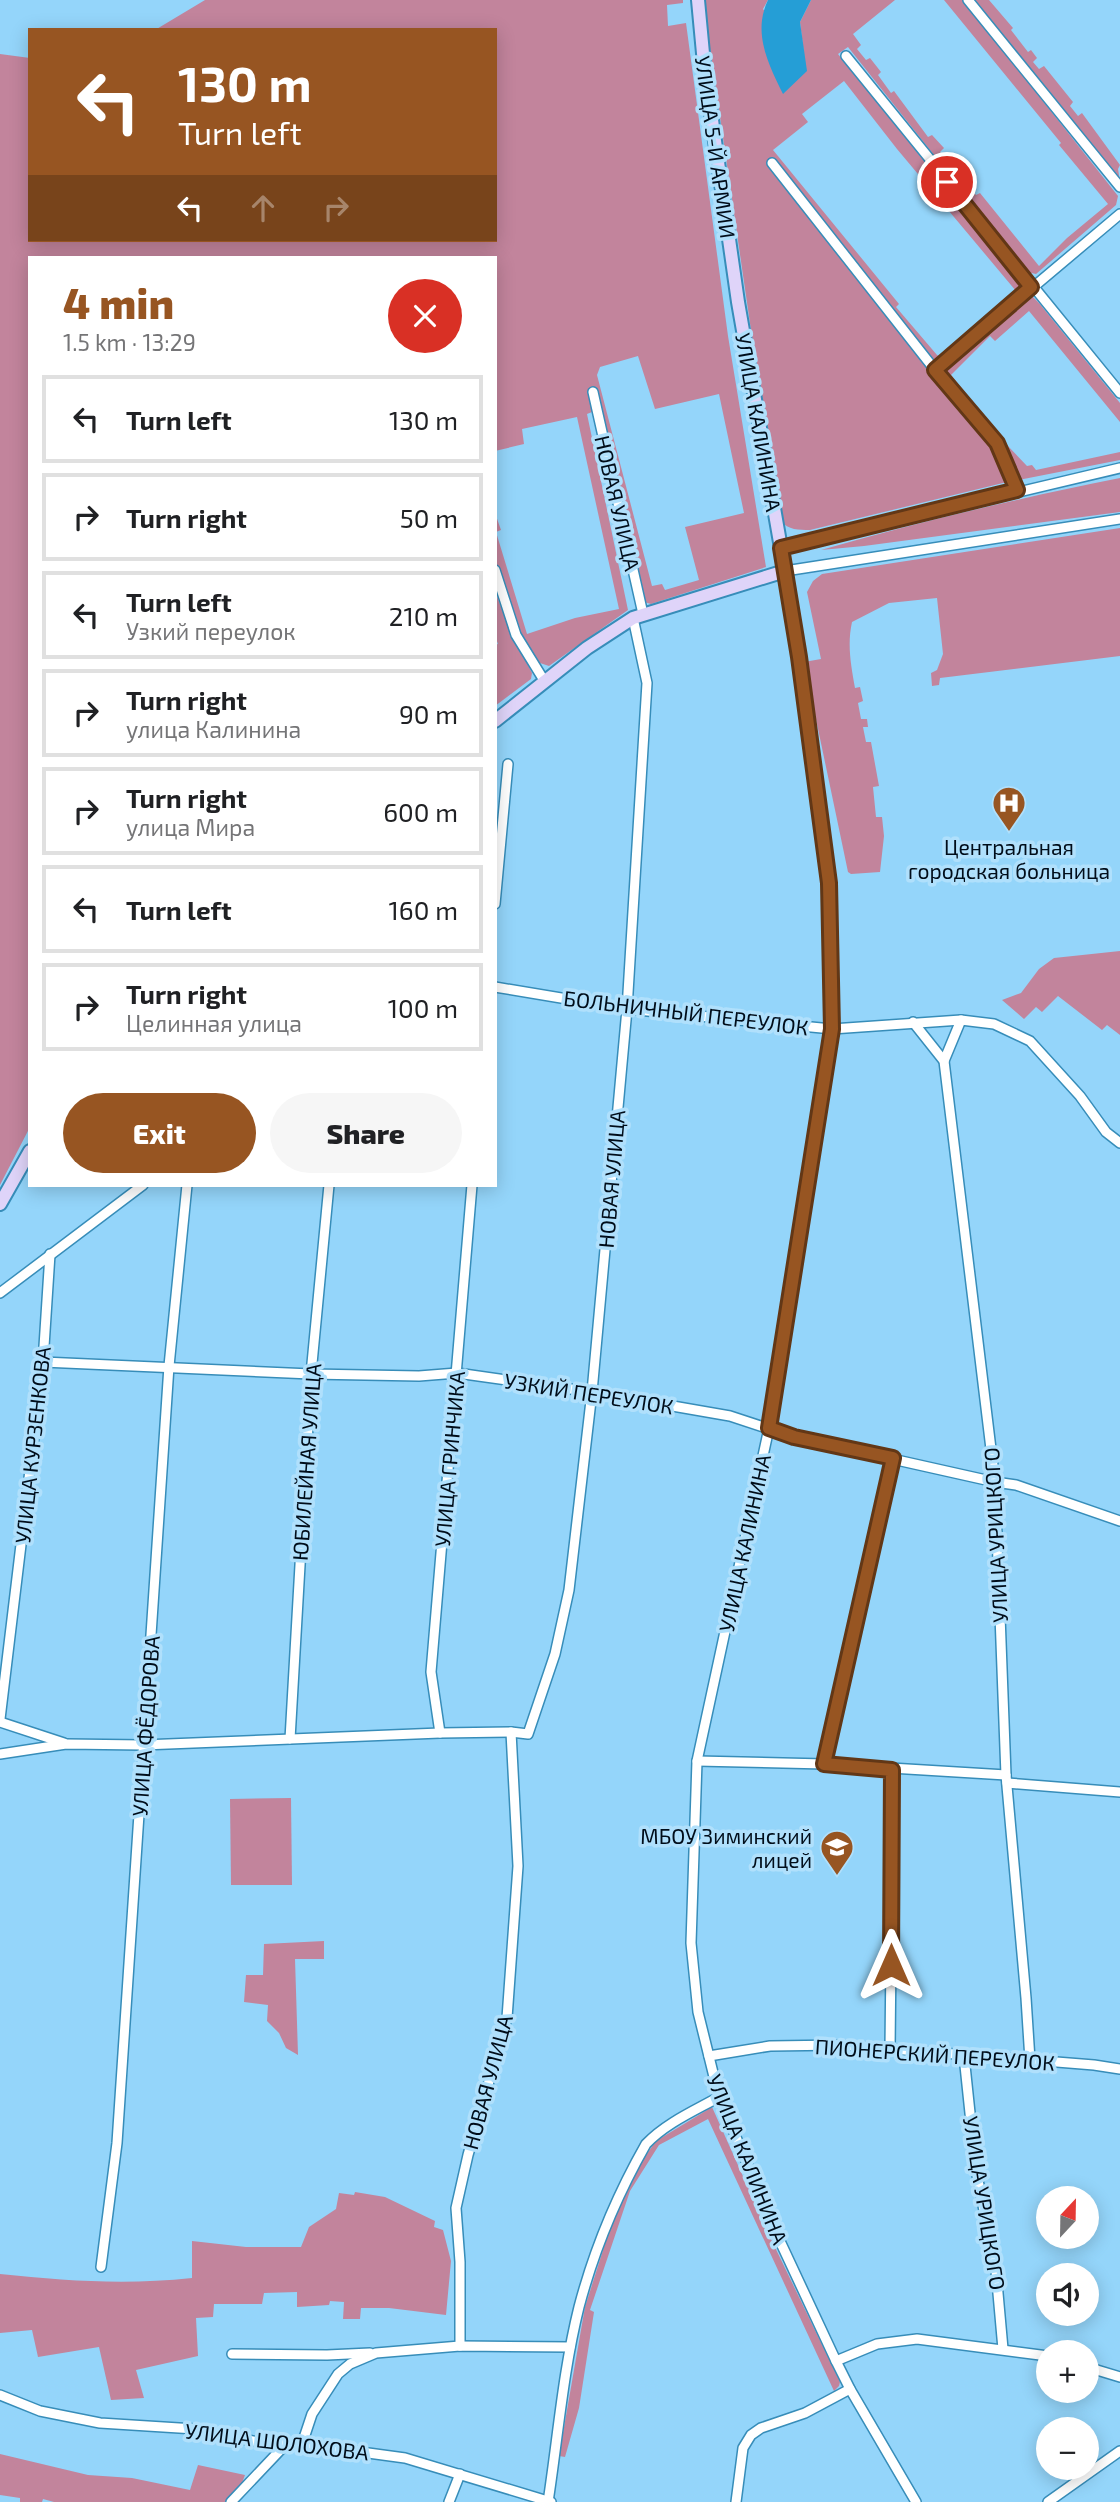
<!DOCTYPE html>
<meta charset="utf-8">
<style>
:root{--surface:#fff;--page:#f6f6f6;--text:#202124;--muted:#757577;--line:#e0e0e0;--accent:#975522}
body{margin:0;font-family:"Exo 2",sans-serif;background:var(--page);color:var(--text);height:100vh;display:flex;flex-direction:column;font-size:26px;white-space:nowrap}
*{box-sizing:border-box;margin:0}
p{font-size:23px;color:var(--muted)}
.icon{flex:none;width:38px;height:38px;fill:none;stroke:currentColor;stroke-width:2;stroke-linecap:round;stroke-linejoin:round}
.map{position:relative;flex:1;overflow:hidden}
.drawer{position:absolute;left:28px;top:256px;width:469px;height:931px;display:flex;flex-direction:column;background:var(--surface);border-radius:0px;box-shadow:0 4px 18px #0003}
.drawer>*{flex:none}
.guide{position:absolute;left:28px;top:28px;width:469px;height:214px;border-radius:0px;box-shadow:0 4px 18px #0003;background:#975522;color:#fff;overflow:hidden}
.needle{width:46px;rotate:22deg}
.tools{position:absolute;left:1036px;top:2186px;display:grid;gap:14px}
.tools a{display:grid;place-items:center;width:63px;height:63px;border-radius:50%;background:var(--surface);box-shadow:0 4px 18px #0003;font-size:35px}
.pin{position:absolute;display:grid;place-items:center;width:60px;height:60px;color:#fff;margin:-30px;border:4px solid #fff;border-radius:50%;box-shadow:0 2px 7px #0007}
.me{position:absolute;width:77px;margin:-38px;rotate:0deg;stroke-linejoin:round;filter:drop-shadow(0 0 5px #0008)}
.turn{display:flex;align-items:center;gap:24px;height:147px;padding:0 35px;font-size:32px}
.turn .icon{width:91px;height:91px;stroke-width:2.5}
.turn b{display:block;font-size:49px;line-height:60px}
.lanes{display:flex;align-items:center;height:66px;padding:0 35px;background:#0003;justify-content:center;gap:35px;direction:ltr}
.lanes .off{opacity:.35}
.round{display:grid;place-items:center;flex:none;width:74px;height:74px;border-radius:37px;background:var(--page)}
.overview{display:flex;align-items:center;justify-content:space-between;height:119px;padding:0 35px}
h1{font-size:42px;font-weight:800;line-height:52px;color:var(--accent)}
.action{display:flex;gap:14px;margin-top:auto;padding:14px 35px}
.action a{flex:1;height:80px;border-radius:42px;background:var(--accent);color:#fff;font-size:28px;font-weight:800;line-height:80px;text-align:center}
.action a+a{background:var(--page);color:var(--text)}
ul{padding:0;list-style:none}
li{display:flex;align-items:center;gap:21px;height:88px;margin:0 14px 10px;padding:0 21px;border:4px solid var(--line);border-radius:0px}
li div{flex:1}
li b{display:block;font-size:26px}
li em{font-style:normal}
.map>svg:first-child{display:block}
</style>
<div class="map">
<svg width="1120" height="2502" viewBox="0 0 1120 2502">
<rect width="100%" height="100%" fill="#94d5fa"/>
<g fill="#c2849c" fill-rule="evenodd">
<path d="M205,0H683V3L667,5L668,26L686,23L728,336L766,567L651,604L644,602L597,410L587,414L628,610L549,666L540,663L517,630L495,566V513L501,530L496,532L527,634L575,618L619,609L577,417L522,429L524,444L495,451V257H30V1127L0,1185V54L30,58V240H495V30H155ZM638,356L655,409L719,394L744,513L685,527L699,580L665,590L662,584L652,586L597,375L600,367Z"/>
<path d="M703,0H768L763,9L806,71L800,22L811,0H895L853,34L861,45L857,49L866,60L870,58L881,72L878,75L891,93L894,91L928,137L932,135L944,148L940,152L946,158L949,157L960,170L957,173L976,195L980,193L1039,266L1067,238L1108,204L1059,145L1061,143L944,0H963L1118,196L1116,205L1036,274L1027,272L848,47L838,54L1024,285L1016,291L897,149L844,81L802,114L808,122L773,150L899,304L896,307L937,355L943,359L1028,296H1032L1039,303L1120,403V422L1029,311L995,341L990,336L951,375L1006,444L1027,466L1032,465L1036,470L1120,452V460L1003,483L810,530C799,530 788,530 781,521L769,454Z"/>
<path d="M975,0H989L1013,28L1011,30L1028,52L1031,50L1037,58L1033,62L1039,69L1044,66L1073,102L1070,106L1078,116L1082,113L1120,165L1118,169L1120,181Z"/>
<path d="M1120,478V512L864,546L821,550C920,522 1019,498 1120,478Z"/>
<path d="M1120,528V656L940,678L939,685L932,686L931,673L937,670L943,654L937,598L889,603L852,622C847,645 851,665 855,688L860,687L863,701L858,703L861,719H867L868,727H863L866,742H871L879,786L873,787L876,817H882L884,836L880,872L851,874L848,872L843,848L804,662L821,659L807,592L813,581L822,574Z"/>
<path d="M495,591L508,626L532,673L531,679L495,706V645L498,644L495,636Z"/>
<path d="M1120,951V1035L1107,1025L1102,1030L1058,996L1042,1012L1036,1007L1024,1019L1002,1000L1021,993L1039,969L1054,958Z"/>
<path d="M291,1798L292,1885H231L230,1799Z"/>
<path d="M324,1941V1959H295L298,2055L286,2048L279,2033L267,2021L268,2005L244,2002L246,1975H263L264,1944Z"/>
<path d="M712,2107L771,2239L840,2382L839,2386L834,2391L708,2119L659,2145L630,2191L590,2310L594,2312L579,2408L565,2457L559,2456L585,2307L611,2225L644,2158L656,2141Z"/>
<path d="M355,2192L385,2197L435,2221L434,2227L443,2230L451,2261L446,2315L389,2308H361L360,2319H343L344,2302L330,2301L329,2305L297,2307V2292L264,2293L262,2304H214L213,2317L196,2318L198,2356L136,2370L144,2398L111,2400L99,2347L38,2357L32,2330L0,2333V2274C66,2281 126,2285 192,2278V2241L246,2247H301L309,2227L336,2209L339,2193L354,2195Z"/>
<path d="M0,2454L88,2475L132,2478L190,2490L198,2465L245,2475L242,2483L225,2502H54L43,2499L42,2502H20V2498L0,2495Z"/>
</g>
<path fill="#259ed6" d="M768,0H811L800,22L807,71L783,94C769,65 752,33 768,0Z"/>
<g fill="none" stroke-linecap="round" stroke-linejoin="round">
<defs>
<g id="street">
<path d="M968,0L1120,187"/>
<path d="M846,56L1120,393"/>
<path d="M772,163L935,370L997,443L1017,490"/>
<path d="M935,370L1120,214"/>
<path d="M593,392L643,614"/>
<path d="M781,548L1120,468"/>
<path d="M495,570L516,635L545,682"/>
<path d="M495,904L508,764"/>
<path d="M495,987L627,1009L832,1029L961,1020L994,1024L1030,1041L1080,1096L1106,1132L1120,1143"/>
<path d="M913,1022L944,1061L995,1482L1006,1775L1026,1998L1030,2060"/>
<path d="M944,1061L961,1020"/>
<path d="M0,1293L143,1185"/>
<path d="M43,1362L311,1374L419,1376L457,1373L592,1392L730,1416L794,1437L995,1482L1016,1485L1120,1521"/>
<path d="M0,1719L43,1362L50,1254"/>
<path d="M0,1722L64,1743"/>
<path d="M440,1733L431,1672L472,1185"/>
<path d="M290,1739L311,1374L329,1185"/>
<path d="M0,1754L66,1744L143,1745L440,1733L511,1732L528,1734L555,1654L569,1590L592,1392L627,1009L647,683L633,618"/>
<path d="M697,1761L825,1764L1006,1775"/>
<path d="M825,1764L893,1458"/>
<path d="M1007,1783L1120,1792"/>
<path d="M890,2049L893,1770"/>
<path d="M709,2056L770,2046L841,2045L1094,2065L1120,2069"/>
<path d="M964,2056L976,2170L996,2271L1003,2349"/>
<path d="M101,2267L117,2143L169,1366L187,1185"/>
<path d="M460,2346V2262L456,2208L468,2155L507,2018L518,1866L511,1732"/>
<path d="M232,2354L327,2355L370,2353"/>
<path d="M836,2361L877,2344L917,2339L1048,2356"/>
<path d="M1087,2367L1120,2377"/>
<path d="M0,2395L40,2411L100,2423L195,2429L258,2442L302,2444L405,2458L551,2502"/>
<path d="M302,2444L312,2414L338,2374L350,2364L376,2353L460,2346L570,2347"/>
<path d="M231,2502L286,2444"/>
<path d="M449,2502L460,2474"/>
<path d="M548,2502C558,2437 563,2371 579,2307C594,2250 617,2195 646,2144C666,2123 694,2111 719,2097"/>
<path d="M736,2502L743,2448L751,2435L761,2428L805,2413L850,2389"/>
<path d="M916,2502L850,2389L836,2361L779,2239L719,2097L698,2012L691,1943L697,1761L769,1428L832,1029L829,883L785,571L1120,519"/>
<path d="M1048,2502L1120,2451"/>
</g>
<g id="secondary">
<path d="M495,721L587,648L633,618L785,571L738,302L704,64L698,0"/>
<path d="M0,1204L30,1151"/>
</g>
</defs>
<use href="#street" stroke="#378db9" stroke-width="12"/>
<use href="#secondary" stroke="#378db9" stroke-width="16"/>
<use href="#street" stroke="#fff" stroke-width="9"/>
<use href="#secondary" stroke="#dfd4f9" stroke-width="12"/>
</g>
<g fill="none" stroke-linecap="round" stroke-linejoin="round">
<defs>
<path id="route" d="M891,1965L892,1770L824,1764L893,1458L794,1437L769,1428L832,1029L829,883L799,657L781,548L1017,490L997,443L935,370L1031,287L947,182"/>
</defs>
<use href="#route" stroke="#623716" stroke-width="18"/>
<use href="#route" stroke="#975522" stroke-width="12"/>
</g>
<defs>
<symbol id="hospital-pin" viewBox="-11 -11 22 30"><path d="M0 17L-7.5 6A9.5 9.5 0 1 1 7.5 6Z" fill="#975522" stroke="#b0e0fc"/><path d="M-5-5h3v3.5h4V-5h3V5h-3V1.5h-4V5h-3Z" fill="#fff"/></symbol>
<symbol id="school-pin" viewBox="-11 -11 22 30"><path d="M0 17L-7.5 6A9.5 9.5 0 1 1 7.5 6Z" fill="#975522" stroke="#b0e0fc"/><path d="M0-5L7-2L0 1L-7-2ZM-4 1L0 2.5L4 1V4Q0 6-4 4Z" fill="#fff"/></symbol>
</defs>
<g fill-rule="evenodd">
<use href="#hospital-pin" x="990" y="784" width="38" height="52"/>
<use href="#school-pin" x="818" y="1828" width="38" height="52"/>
</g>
<g text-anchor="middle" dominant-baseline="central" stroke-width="7" stroke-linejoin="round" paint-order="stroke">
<g font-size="21" fill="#000d1a" stroke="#b0e0fc">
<text transform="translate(716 147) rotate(82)">УЛИЦА 5-Й АРМИИ</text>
<text transform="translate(759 422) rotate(80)">УЛИЦА КАЛИНИНА</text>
<text transform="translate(618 503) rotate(77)">НОВАЯ УЛИЦА</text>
<text transform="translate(686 1012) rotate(7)">БОЛЬНИЧНЫЙ ПЕРЕУЛОК</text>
<text transform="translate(611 1179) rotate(-85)">НОВАЯ УЛИЦА</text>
<text transform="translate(589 1393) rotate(9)">УЗКИЙ ПЕРЕУЛОК</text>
<text transform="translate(32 1445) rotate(-84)">УЛИЦА КУРЗЕНКОВА</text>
<text transform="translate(449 1459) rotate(-85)">УЛИЦА ГРИНЧИКА</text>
<text transform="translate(306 1462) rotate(-86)">ЮБИЛЕЙНАЯ УЛИЦА</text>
<text transform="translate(995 1535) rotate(-93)">УЛИЦА УРИЦКОГО</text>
<text transform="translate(744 1543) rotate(-78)">УЛИЦА КАЛИНИНА</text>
<text transform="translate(145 1726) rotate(-86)">УЛИЦА ФЁДОРОВА</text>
<text transform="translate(935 2054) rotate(4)">ПИОНЕРСКИЙ ПЕРЕУЛОК</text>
<text transform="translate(487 2082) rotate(-75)">НОВАЯ УЛИЦА</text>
<text transform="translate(748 2159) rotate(68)">УЛИЦА КАЛИНИНА</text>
<text transform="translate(985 2203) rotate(81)">УЛИЦА УРИЦКОГО</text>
<text transform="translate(277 2441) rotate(7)">УЛИЦА ШОЛОХОВА</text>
</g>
<g font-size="21" fill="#000d1a" stroke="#b0e0fc">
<text x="1009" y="846">Центральная<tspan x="1009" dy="24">городская больница</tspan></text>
<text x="812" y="1835" text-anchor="end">МБОУ Зиминский<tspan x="812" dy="24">лицей</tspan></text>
</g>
</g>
</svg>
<div class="tools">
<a><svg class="needle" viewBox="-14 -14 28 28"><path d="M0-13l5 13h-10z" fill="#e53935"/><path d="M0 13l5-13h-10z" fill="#757577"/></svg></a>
<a><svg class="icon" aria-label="sound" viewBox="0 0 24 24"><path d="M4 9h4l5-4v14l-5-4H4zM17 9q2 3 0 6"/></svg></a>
<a>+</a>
<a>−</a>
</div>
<div class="pin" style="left:947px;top:182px;background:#d93025"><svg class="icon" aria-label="arrive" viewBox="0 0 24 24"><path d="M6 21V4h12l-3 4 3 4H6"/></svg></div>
<svg class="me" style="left:891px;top:1965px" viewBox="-20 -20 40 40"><path d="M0-17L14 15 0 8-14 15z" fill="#975522" stroke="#fff" stroke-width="4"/></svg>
<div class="guide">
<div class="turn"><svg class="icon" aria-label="left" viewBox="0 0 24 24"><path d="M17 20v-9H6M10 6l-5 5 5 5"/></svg><div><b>130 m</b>Turn left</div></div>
<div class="lanes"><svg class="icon" aria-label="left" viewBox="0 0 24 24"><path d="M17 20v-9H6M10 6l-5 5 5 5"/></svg><svg class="icon off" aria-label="ahead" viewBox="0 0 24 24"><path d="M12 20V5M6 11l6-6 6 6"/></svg><svg class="icon off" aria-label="right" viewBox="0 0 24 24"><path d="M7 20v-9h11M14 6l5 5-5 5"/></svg></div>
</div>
<section class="drawer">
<div class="overview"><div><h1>4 min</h1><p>1.5 km · 13:29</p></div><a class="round" style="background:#d93025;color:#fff"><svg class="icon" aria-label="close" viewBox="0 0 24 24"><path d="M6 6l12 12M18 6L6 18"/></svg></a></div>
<ul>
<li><svg class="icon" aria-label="left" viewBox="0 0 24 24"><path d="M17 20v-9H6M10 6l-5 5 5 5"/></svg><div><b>Turn left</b></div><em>130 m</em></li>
<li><svg class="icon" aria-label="right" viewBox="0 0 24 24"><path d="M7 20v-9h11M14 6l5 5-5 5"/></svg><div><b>Turn right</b></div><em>50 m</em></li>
<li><svg class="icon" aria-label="left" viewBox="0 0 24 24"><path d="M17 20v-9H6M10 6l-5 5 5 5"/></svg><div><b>Turn left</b><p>Узкий переулок</p></div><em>210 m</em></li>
<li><svg class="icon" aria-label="right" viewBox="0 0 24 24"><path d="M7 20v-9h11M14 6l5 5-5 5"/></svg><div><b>Turn right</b><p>улица Калинина</p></div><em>90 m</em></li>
<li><svg class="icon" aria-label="right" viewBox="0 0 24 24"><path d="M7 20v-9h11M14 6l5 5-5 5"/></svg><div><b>Turn right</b><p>улица Мира</p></div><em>600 m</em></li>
<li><svg class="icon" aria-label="left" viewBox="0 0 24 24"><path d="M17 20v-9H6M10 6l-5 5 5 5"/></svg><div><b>Turn left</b></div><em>160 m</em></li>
<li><svg class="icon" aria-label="right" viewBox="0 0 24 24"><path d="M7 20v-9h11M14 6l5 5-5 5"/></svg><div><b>Turn right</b><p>Целинная улица</p></div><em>100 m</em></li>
</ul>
<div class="action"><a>Exit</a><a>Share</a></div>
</section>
</div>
